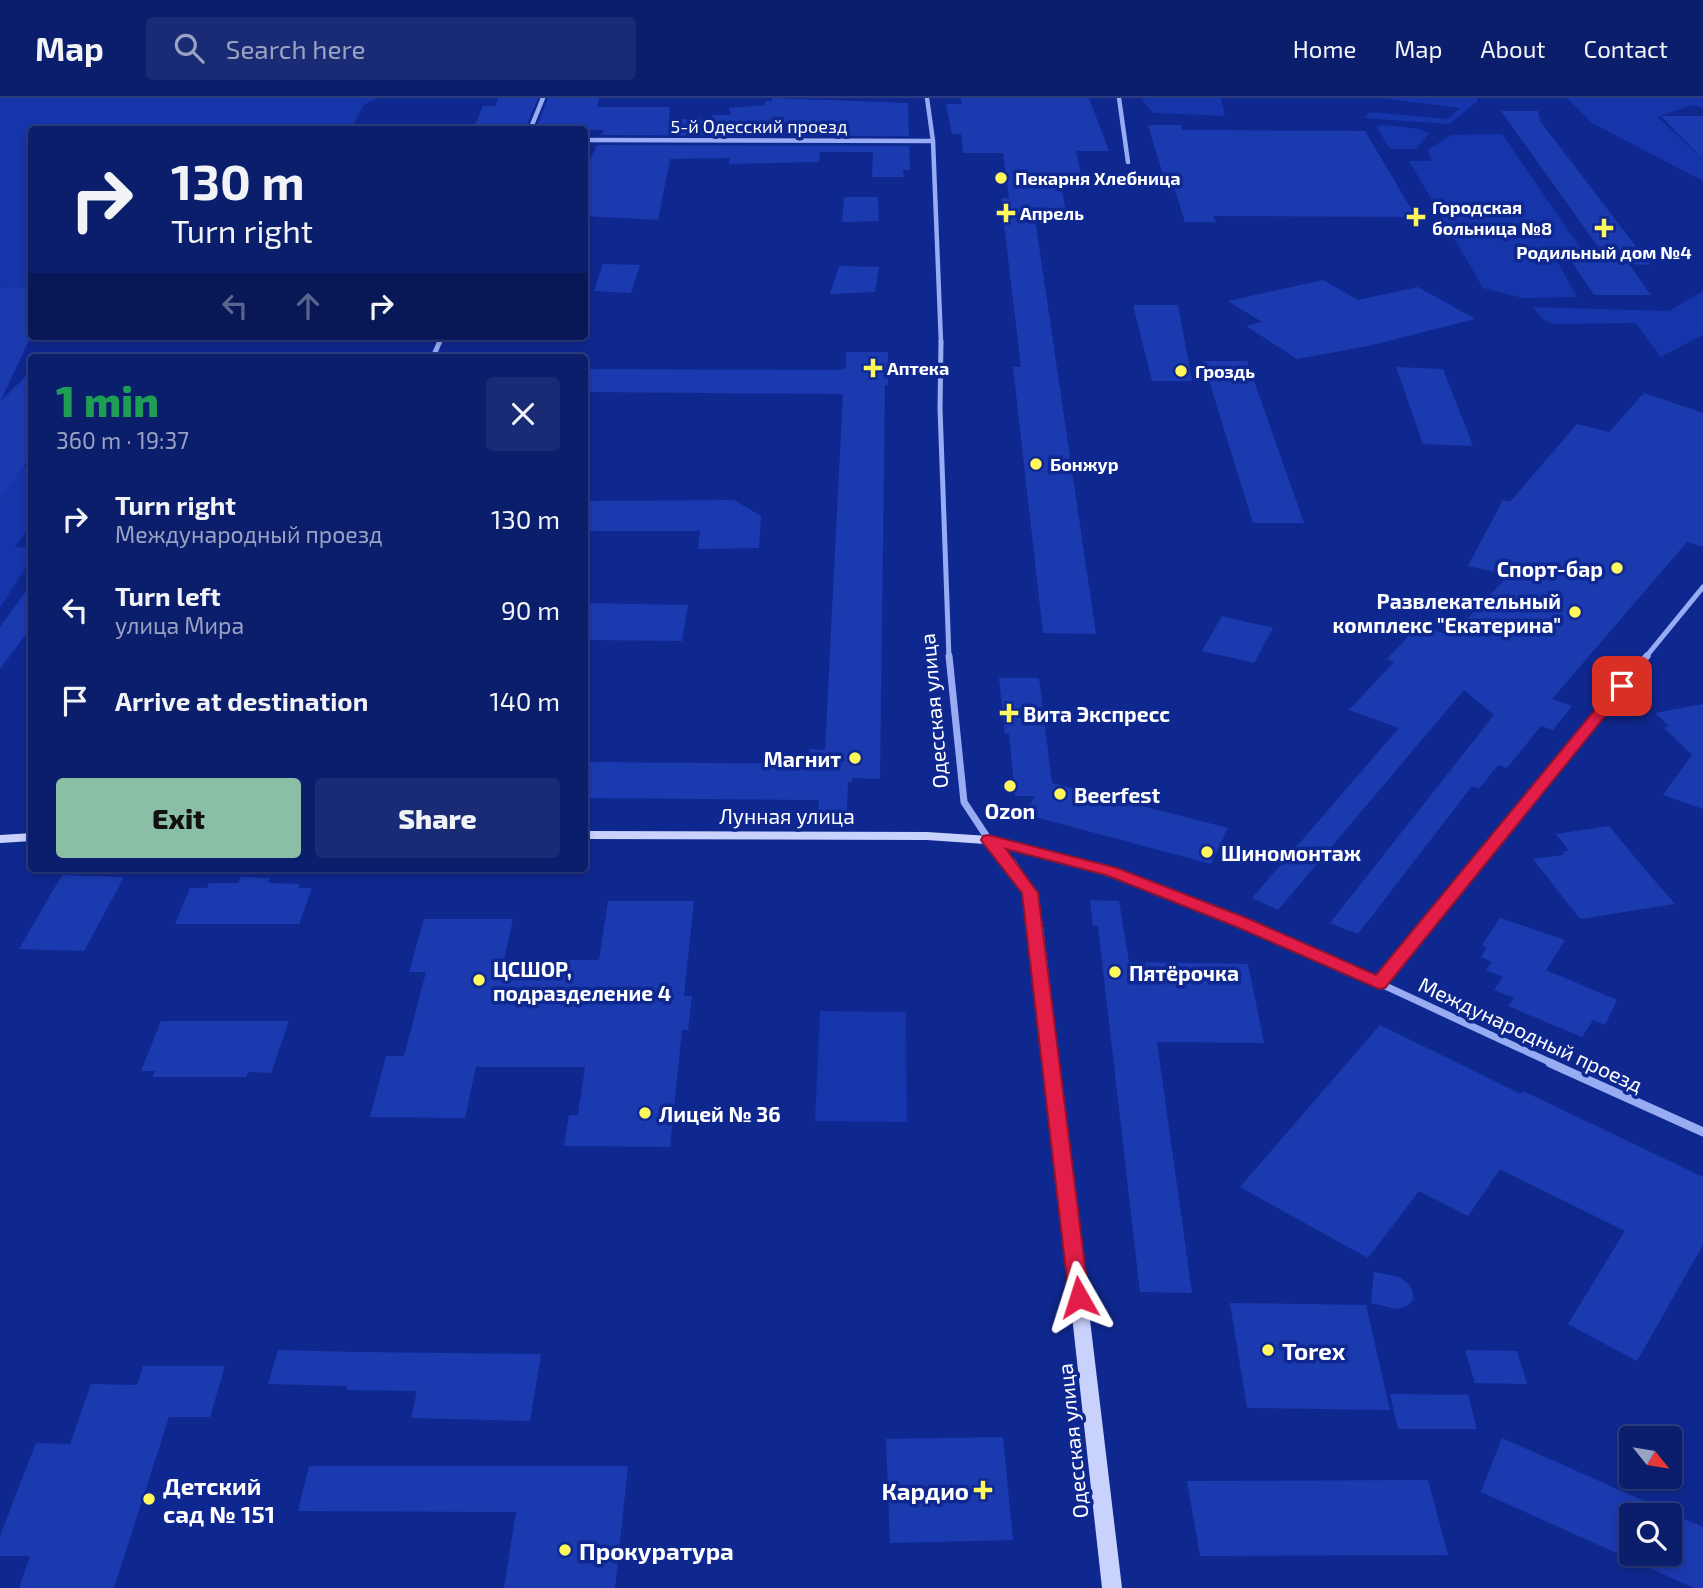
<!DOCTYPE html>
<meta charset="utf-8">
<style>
:root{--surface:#0b1e6c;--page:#192b74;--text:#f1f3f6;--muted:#9aa2c2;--line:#2b3c7f;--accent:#8abfa5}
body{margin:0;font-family:"Exo 2",sans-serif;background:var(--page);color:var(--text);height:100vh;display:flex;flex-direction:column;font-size:26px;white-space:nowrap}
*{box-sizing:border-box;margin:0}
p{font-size:23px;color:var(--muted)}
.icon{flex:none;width:38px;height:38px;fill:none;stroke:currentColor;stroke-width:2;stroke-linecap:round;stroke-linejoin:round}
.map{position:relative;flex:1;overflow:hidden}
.sheet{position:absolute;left:28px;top:256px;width:560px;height:518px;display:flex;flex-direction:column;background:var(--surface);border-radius:7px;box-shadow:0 4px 10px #0003,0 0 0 2px var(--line)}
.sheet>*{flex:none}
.banner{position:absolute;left:28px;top:28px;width:560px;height:214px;border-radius:7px;box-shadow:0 4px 10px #0003,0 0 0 2px var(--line);background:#0b1e6c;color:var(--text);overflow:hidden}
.needle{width:46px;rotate:120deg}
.tools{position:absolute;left:1619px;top:1328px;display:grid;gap:14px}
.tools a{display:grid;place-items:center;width:63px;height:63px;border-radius:7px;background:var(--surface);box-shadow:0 4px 10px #0003,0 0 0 2px var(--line);font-size:35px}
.pin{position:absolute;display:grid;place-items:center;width:60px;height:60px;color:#fff;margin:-30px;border-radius:14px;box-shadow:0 4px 10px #0006}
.me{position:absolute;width:77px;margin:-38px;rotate:354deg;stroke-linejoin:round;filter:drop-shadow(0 0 5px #0008)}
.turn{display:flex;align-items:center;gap:24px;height:147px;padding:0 28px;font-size:32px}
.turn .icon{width:91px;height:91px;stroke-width:2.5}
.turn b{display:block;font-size:49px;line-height:60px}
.lanes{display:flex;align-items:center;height:66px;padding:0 28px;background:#0003;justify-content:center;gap:35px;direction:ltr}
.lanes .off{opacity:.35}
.round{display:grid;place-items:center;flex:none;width:74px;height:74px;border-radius:7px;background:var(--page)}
.summary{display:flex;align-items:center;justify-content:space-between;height:119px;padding:0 28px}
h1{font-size:42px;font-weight:800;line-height:52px;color:#1e9e55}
.primary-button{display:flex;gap:14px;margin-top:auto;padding:14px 28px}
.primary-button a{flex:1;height:80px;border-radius:7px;background:var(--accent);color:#111;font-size:28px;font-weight:800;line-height:80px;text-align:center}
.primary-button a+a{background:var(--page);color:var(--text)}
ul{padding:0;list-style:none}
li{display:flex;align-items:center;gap:21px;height:91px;padding:0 28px}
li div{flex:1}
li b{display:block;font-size:26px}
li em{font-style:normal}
header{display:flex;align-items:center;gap:42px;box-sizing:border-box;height:98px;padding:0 35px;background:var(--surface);border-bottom:2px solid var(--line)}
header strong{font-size:33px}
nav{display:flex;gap:38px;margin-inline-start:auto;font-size:24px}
.search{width:490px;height:63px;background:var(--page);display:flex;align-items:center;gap:18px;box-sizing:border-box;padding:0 24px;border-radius:7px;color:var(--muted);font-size:26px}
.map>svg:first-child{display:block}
</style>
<header>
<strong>Map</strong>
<div class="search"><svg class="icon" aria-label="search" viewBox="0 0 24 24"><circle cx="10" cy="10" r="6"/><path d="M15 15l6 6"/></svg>Search here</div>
<nav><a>Home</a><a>Map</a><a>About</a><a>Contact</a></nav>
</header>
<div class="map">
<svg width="1703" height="1490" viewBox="0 0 1703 1490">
<rect width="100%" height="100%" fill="#0f2890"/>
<g fill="#1635ab">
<path d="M0,0H377L364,7L353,27L374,31L32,32L31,188L0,190Z"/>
<path d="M1140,0H1221L1225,18L1154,15Z"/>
<path d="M1381,0H1477L1478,3L1449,26L1364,20L1370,14L1448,21L1460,10Z"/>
<path d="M1567,0H1703V10L1691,7L1658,19L1696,55H1703V83L1592,25Z"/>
<path d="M1383,27L1419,31L1429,35L1416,51H1390L1376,28Z"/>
<path d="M1502,36L1586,158L1555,159L1577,199L1523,200L1483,190L1409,63H1431L1428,52L1451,37Z"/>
<path d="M1703,193V237L1661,259L1636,225L1552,226L1543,221L1532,209L1669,213Z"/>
<path d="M16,368H31V426L15,449L31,450V461L0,510V401Z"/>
<path d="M820,913L906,914L907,1024L815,1023Z"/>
</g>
<g fill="#1c3ab0" fill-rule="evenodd">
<path d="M498,0H538L525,31L473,32L483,8H495Z"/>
<path d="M548,0H599L597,9H670L669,21H711L713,17H731L729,10L765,7V3H772V0L908,5L909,38L601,37L604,32L536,31Z"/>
<path d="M960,0H1089L1109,53H1076L1083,86H1061L1066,115L1034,114L1096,536L1043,535L1013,269H1021L1001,100H1009L1003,55H963L961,36H952L946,6H962Z"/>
<path d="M1501,13H1538L1540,23L1650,167L1629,166L1651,197H1594L1570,161H1607Z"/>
<path d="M1661,18H1703V61Z"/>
<path d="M1148,27H1181L1182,32L1365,33L1416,119L1213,118L1216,124H1185L1171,80H1164Z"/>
<path d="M597,47L909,48L910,72H903L904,79H872L873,54H820L819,64L729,66L730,60L670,61L658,122L585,118L590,95L584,94V75Z"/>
<path d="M844,99H878L879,123L842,124Z"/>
<path d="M603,166L640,167L631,195L594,193Z"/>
<path d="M839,168L879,169L875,194L830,196Z"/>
<path d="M1323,182L1358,202L1418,189L1475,221L1368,248L1297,261L1246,228L1262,224L1228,203Z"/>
<path d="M32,188V236L0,304L32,272V356L0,401V190Z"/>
<path d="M1133,207H1178L1192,283H1152Z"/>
<path d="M846,254H888V287H885L880,681L852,680V684H848L847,715L818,714L819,702L584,700V664L809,666L810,651L825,652L843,296L584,294V271L836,272L846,270Z"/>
<path d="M1203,263H1247L1304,425H1253Z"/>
<path d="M1396,269L1443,271L1473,348L1423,346Z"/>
<path d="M1644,295L1703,315V449L1687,444L1552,601L1572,608L1553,632L1541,628L1507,670L1498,667L1479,691L1472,688L1358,836L1330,825L1494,617L1464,592L1278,812L1252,800L1399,630L1349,612L1394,564L1387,561L1419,527L1451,538L1509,477L1468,468L1503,402L1510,404L1577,326L1609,334Z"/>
<path d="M734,402L761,418L759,450L698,451L700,433H584V403Z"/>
<path d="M32,485V528L0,571V529Z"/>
<path d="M584,505L688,507L682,543L584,542Z"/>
<path d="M1222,518L1273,530L1254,565L1202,553Z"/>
<path d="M999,580H1039L1052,685L1228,730L1211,766L1024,716L1035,698H1015L1009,636H1005Z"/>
<path d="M1703,606V711L1663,697L1692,657L1664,630L1669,628L1655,615Z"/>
<path d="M1609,728L1642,768L1675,806L1580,821L1533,761L1564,757L1563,754L1569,753L1556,736Z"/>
<path d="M62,777L124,779L84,853L19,851Z"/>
<path d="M240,779L270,780L268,785L300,786L298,790H312L299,826H175L190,790H207L209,785H238Z"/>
<path d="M1090,802L1119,803L1129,864L1248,866L1264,945L1157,944L1192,1195L1140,1194L1098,828H1093Z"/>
<path d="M608,803H694L684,898H692L688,932H682L670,1049L564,1048L569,1017H578L585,969H476L465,1020L370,1019L386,958H404L426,874H409L424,821H513L504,862H599Z"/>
<path d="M1500,820L1565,842L1546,872L1617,902L1605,927L1593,922L1582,939L1508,908L1514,900L1494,892L1503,879L1486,872L1492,864L1481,859L1487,849L1482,847Z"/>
<path d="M161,923H289L271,975L248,974L246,979H153L155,973H141Z"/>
<path d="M1380,927L1521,996L1523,993L1703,1079V1147L1637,1263L1568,1226L1625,1133L1500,1071L1468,1118L1419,1093L1368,1160L1240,1089Z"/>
<path d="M1374,1174L1399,1179L1408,1185L1413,1194V1202L1407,1208L1397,1211L1371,1205Z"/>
<path d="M1230,1205L1366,1207L1390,1312L1247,1310Z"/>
<path d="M278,1252L356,1254L541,1256L530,1323L411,1320L417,1293L346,1292L347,1288L268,1286Z"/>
<path d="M1465,1252L1517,1253L1527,1286L1475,1285Z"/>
<path d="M143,1268H225L210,1319H169L114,1490H19L30,1458H0V1438L36,1345L70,1346L91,1286L137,1287Z"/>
<path d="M1390,1296L1468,1297L1477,1331H1398Z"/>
<path d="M1003,1339L1013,1442L890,1445L886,1341Z"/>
<path d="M1502,1340L1703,1429V1490H1694L1481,1394ZM1631,1418H1670V1456H1631Z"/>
<path d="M309,1368H628L615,1490H504L516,1414L298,1413Z"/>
<path d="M1428,1382L1448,1457L1200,1458L1187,1383Z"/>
</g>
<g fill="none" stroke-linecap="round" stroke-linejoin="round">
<g stroke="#98acf4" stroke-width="4.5">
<path d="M927,0L933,43L941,245"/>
<path d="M1119,0L1128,64"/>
<path d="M530,32L543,0"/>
<path d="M584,42L933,43"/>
<path d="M439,245L442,238"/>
</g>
<g stroke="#98acf4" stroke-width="5">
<path d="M941,243L940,310L949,560"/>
<path d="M433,259L440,243"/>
<path d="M1645,560L1703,489"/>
</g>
<g stroke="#98acf4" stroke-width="7">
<path d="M949,558L964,704L989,742C1187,786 1370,883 1554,966"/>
<path d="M1379,886L1647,558"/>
</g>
<path stroke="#98acf4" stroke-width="9" d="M1550,965L1703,1034"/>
<g fill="#c8d2fd" fill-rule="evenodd">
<path d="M584,733L927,734L989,738L994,739L1016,763L1037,795L1043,828L1122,1490H1102L1029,828L1023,795L1006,769L985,746L927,742L584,741Z"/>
<path d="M32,735V743L0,745V737Z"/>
</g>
</g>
<path fill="#e11d48" stroke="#92132f" stroke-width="2" d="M1622,584L1629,588L1627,591L1385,890L1379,891L1237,829L1106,777L1006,751L1038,795L1089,1199L1086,1205L1079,1208L1072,1205L1069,1199L1022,795L983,745L981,742L983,738L989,737L1117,770L1249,821L1376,877L1617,585Z"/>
<g fill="#fff75b" stroke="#0f2890" stroke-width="2.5">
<circle cx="1001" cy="80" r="7"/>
<path d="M1002.5 104.5h7v7h7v7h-7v7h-7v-7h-7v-7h7z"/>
<path d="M1412.5 108.5h7v7h7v7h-7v7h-7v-7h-7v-7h7z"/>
<path d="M1600.5 119.5h7v7h7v7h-7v7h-7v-7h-7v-7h7z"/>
<path d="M869.5 259.5h7v7h7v7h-7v7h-7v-7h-7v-7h7z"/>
<circle cx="1181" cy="273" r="7"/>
<circle cx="1036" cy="366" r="7"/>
<circle cx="1617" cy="470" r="7"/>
<circle cx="1575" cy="514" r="7"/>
<path d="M1005.5 604.5h7v7h7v7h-7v7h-7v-7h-7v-7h7z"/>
<circle cx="855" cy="660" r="7"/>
<circle cx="1010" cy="688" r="7"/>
<circle cx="1060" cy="696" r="7"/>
<circle cx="1207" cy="754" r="7"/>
<circle cx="1115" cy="874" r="7"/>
<circle cx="479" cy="882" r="7"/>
<circle cx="645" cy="1015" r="7"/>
<circle cx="1268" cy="1252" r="7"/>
<path d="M979.5 1381.5h7v7h7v7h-7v7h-7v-7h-7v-7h7z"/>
<circle cx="149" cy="1401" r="7"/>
<circle cx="565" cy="1452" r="7"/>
</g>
<g text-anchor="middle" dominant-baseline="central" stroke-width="7" stroke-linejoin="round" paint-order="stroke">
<g font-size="18" fill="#fff" stroke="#0f2890">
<text x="759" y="28">5-й Одесский проезд</text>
</g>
<g font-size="18" font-weight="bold" fill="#fff" stroke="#0f2890" text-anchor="start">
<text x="1015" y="80">Пекарня Хлебница</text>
<text x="1432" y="109">Городская<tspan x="1432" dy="21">больница №8</tspan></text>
<text x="1020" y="115">Апрель</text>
<text x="1604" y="154" text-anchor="middle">Родильный дом №4</text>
<text x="887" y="270">Аптека</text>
<text x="1195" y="273">Гроздь</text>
<text x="1050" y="366">Бонжур</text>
</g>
<g font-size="21" font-weight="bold" fill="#fff" stroke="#0f2890" text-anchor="start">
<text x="1603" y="470" text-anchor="end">Спорт-бар</text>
<text x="1561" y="502" text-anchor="end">Развлекательный<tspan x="1561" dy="24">комплекс "Екатерина"</tspan></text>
<text x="1023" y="615">Вита Экспресс</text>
<text x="841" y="660" text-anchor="end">Магнит</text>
<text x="1074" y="696">Beerfest</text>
<text x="1010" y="712" text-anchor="middle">Ozon</text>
<text x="1221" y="754">Шиномонтаж</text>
<text x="493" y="870">ЦСШОР,<tspan x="493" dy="24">подразделение 4</tspan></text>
<text x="1129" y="874">Пятёрочка</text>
<text x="659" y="1015">Лицей № 36</text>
</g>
<g font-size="21" fill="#fff" stroke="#0f2890">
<text transform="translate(933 613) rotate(-95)">Одесская улица</text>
<text x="787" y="717">Лунная улица</text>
<text transform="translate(1531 936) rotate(25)">Международный проезд</text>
<text transform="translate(1072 1343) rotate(-96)">Одесская улица</text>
</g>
<g font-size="24" font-weight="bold" fill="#fff" stroke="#0f2890" text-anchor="start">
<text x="1282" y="1252">Torex</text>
<text x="163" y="1387">Детский<tspan x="163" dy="28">сад № 151</tspan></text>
<text x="969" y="1392" text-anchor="end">Кардио</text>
<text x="579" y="1452">Прокуратура</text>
</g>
</g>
</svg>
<div class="tools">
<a><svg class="needle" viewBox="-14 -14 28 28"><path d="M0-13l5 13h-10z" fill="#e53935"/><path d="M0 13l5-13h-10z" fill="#9aa2c2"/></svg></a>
<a><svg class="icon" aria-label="search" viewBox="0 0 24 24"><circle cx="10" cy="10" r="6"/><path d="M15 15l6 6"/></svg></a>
</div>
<div class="pin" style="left:1622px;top:588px;background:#d93025"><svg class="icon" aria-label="arrive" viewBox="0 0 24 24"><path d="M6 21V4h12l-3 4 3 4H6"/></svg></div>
<svg class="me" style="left:1079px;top:1199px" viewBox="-20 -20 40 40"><path d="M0-17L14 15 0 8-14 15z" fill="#e11d48" stroke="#fff" stroke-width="4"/></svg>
<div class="banner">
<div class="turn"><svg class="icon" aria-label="right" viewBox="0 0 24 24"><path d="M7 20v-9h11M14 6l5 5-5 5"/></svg><div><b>130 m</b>Turn right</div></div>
<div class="lanes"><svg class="icon off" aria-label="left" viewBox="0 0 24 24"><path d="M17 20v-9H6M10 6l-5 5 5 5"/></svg><svg class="icon off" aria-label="ahead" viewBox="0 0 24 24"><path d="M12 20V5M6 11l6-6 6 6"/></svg><svg class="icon" aria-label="right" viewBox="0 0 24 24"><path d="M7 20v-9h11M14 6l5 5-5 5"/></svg></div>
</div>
<section class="sheet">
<div class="summary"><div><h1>1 min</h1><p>360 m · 19:37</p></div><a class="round"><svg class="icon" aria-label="close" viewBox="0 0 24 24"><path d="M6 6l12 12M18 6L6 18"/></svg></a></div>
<ul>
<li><svg class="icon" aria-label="right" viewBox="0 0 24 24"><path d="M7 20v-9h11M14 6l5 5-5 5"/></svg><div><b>Turn right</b><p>Международный проезд</p></div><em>130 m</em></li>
<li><svg class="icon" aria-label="left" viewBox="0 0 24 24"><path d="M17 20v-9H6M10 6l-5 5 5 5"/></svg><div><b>Turn left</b><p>улица Мира</p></div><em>90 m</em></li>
<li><svg class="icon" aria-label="arrive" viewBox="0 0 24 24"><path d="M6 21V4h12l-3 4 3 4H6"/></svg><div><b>Arrive at destination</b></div><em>140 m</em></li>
</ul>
<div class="primary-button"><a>Exit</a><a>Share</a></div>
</section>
</div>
